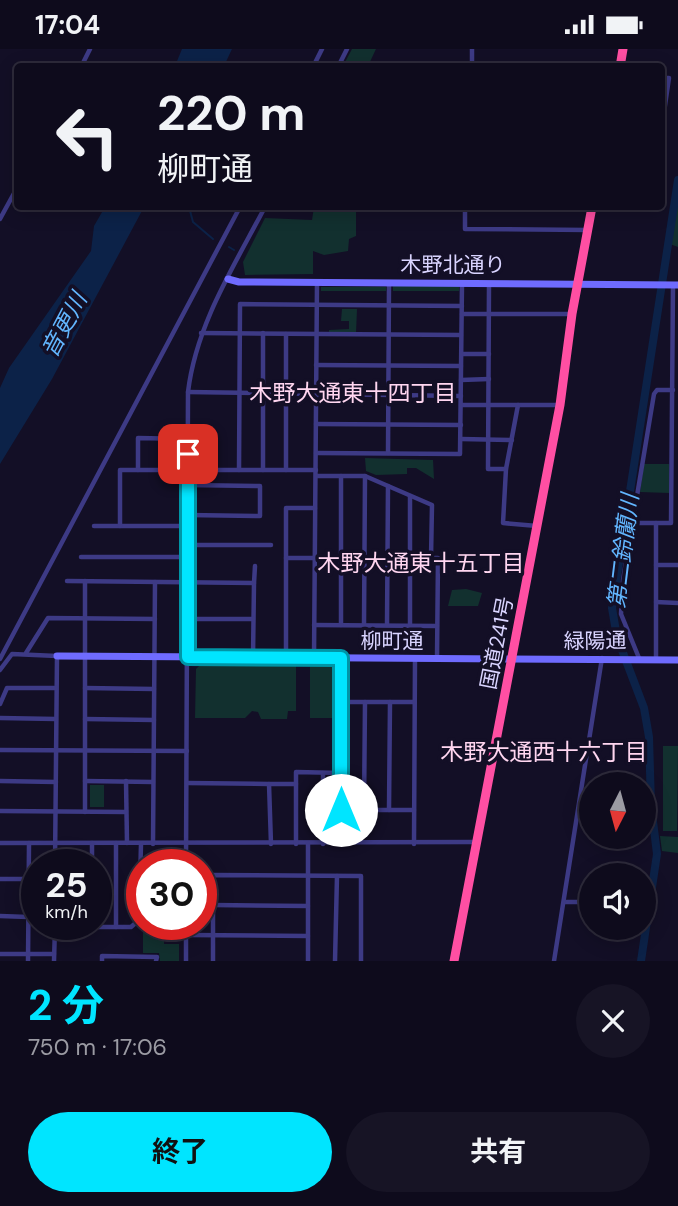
<!DOCTYPE html>
<html lang="ja">
<meta charset="utf-8">
<style>
:root{--surface:#0e0b1c;--page:#171425;--text:#f1f3f6;--muted:#9b9ba3;--line:#2e2b3b;--accent:#00e5ff}
body{margin:0;font-family:"DM Sans","Noto Sans JP",sans-serif;background:var(--page);color:var(--text);height:100vh;display:flex;flex-direction:column;font-size:26px;white-space:nowrap}
*{box-sizing:border-box;margin:0}
p{font-size:23px;color:var(--muted)}
.icon{flex:none;width:38px;height:38px;fill:none;stroke:currentColor;stroke-width:2;stroke-linecap:round;stroke-linejoin:round}
.map{position:relative;height:912px;overflow:hidden}
.panel{display:flex;flex-direction:column;background:var(--surface);flex:1}
.panel>*{flex:none}
.top-card{position:absolute;left:14px;top:14px;width:651px;height:147px;border-radius:7px;box-shadow:0 4px 18px #0003,0 0 0 2px var(--line);background:#0e0b1c;color:var(--text);overflow:hidden}
.needle{width:46px;rotate:186deg}
.controls{position:absolute;left:579px;top:723px;display:grid;gap:14px}
.controls a{display:grid;place-items:center;width:77px;height:77px;border-radius:50%;background:var(--surface);box-shadow:0 4px 18px #0003,0 0 0 2px var(--line);font-size:35px}
.speed{position:absolute;left:21px;top:800px;display:flex;gap:14px;font-size:35px;font-weight:700;text-align:center}
.speed>*{display:grid;place-content:center;width:91px;height:91px;border-radius:50%;background:var(--surface);box-shadow:0 4px 18px #0003,0 0 0 2px var(--line);line-height:1}
.speed small{font-size:18px;font-weight:400}
.speed .limit{border:10px solid #d22;background:#fff;color:#111}
.pin{position:absolute;display:grid;place-items:center;width:60px;height:60px;color:#fff;margin:-30px;border-radius:14px;box-shadow:0 4px 10px #0006}
.me{position:absolute;width:77px;margin:-38px;rotate:0deg;stroke-linejoin:round;filter:drop-shadow(0 0 5px #0008)}
.turn{display:flex;align-items:center;gap:24px;height:147px;padding:0 28px;font-size:32px}
.turn .icon{width:91px;height:91px;stroke-width:2.5}
.turn b{display:block;font-size:49px;line-height:60px}
.round{display:grid;place-items:center;flex:none;width:74px;height:74px;border-radius:37px;background:var(--page)}
.headline{display:flex;align-items:center;justify-content:space-between;height:119px;padding:0 28px}
h1{font-size:42px;font-weight:700;line-height:52px;color:var(--accent)}
.cta{display:flex;gap:14px;margin-top:auto;padding:14px 28px}
.cta a{flex:1;height:80px;border-radius:42px;background:var(--accent);color:#111;font-size:28px;font-weight:700;line-height:80px;text-align:center}
.cta a+a{background:var(--page);color:var(--text)}
.status{display:flex;justify-content:space-between;align-items:center;height:49px;padding:0 35px;background:var(--surface);direction:ltr}
.status svg{height:19px;fill:currentColor}
.map>svg:first-child{display:block}
</style>
<div class="status"><b>17:04</b><svg viewBox="0 0 49 12"><path d="M0 12V9h3v3zM5 12V6h3v6zM10 12V3h3v9zM15 12V0h3v12zM26 1h20v11H26zM47 4h2v5h-2z"/></svg></div>
<div class="map">
<svg width="678" height="912" viewBox="0 0 678 912">
<rect width="100%" height="100%" fill="#130f26"/>
<g fill="#12302f">
<path d="M352,0H376L368,17H343Z"/>
<path d="M678,147V198L670,195Z"/>
<path d="M314,158H356V187L349,190L348,202L324,206L313,202V225L245,226L243,213L265,169L312,171Z"/>
<rect x="393" y="237" width="66" height="5"/>
<rect x="321" y="238" width="65" height="4"/>
<path d="M342,260H357L356,284H329V281L349,280V272H341Z"/>
<path d="M365,409L433,411L434,430L416,419H407V425L376,426L366,422Z"/>
<path d="M644,415H669V444L640,443Z"/>
<path d="M466,540L482,544L478,557H448L452,541Z"/>
<path d="M202,614H296V662H288L287,670H261L258,663L252,662L245,669H195L196,620Z"/>
<rect x="310" y="615" width="27" height="54"/>
<path d="M663,697H678L677,782H663Z"/>
<rect x="90" y="736" width="14" height="22"/>
<path d="M660,787L678,788V804L662,802Z"/>
<path d="M143,875H164V895H179V912H160L159,904H143Z"/>
</g>
<g fill="#0c2248">
<path d="M182,0H232L224,17H175Z"/>
<path d="M105,158H144L52,330L0,415V339L9,319L91,202L94,177Z"/>
</g>
<g fill="none" stroke-linecap="round" stroke-linejoin="round">
<g stroke="#0c2248" stroke-width="2">
<path d="M189,158L193,173L213,190"/>
<path d="M229,198L234,201"/>
</g>
<path stroke="#0c2248" stroke-width="8" d="M641,912L657,805L651,756L649,688L644,659L617,588L612,559L678,131"/>
<g stroke="#3d3a85" stroke-width="4.5">
<path d="M81,18L90,0"/>
<path d="M313,18L322,0"/>
<path d="M338,18L347,0"/>
<path d="M472,18V0"/>
<path d="M662,29H669L662,77"/>
<path d="M465,158V180L588,181"/>
<path d="M0,170L18,137"/>
<path d="M489,235L488,420H506"/>
<path d="M462,265H572"/>
<path d="M201,284L461,286"/>
<path d="M263,284V421"/>
<path d="M462,305H489"/>
<path d="M316,316L461,317"/>
<path d="M461,331L489,330"/>
<path d="M188,343L461,347"/>
<path d="M461,356H559"/>
<path d="M518,356L506,420L503,474L537,477"/>
<path d="M316,375L461,376"/>
<path d="M461,390L512,391"/>
<path d="M316,404L460,405L462,235"/>
<path d="M388,404L389,234"/>
<path d="M138,421V389L188,390"/>
<path d="M239,421L240,255L462,257"/>
<path d="M286,421V285"/>
<path d="M316,427H365L432,456L431,509"/>
<path d="M188,466L260,467V437L188,436"/>
<path d="M633,474H671L673,237"/>
<path d="M656,474V609"/>
<path d="M94,477H188"/>
<path d="M120,477V421H316"/>
<path d="M188,496H271"/>
<path d="M81,508H188"/>
<path d="M286,509H438L437,609"/>
<path d="M656,516H678"/>
<path d="M67,532L254,534L253,608"/>
<path d="M254,534L255,517"/>
<path d="M656,553L678,554"/>
<path d="M188,570H253"/>
<path d="M314,576L437,577"/>
<path d="M341,576V427"/>
<path d="M364,576L365,427"/>
<path d="M387,576L388,437"/>
<path d="M410,576V447"/>
<path d="M26,604L48,569L155,570"/>
<path d="M286,609V459H315"/>
<path d="M314,609L317,233"/>
<path d="M639,609L621,565L623,531L654,345L657,341H673"/>
<path d="M0,610L240,158"/>
<path d="M0,621L12,605L57,607L55,816"/>
<path d="M85,639L154,640"/>
<path d="M341,653H414"/>
<path d="M0,655L7,639H56"/>
<path d="M0,669L56,670"/>
<path d="M85,670L154,671"/>
<path d="M0,701L187,702"/>
<path d="M323,724V795"/>
<path d="M0,732L56,733"/>
<path d="M85,732L153,733"/>
<path d="M126,732L127,794"/>
<path d="M187,734L269,735L271,795"/>
<path d="M269,735H296"/>
<path d="M341,761H414"/>
<path d="M364,761L365,653"/>
<path d="M389,761L390,653"/>
<path d="M0,762L126,763"/>
<path d="M85,763V532"/>
<path d="M0,794L475,793"/>
<path d="M116,794V878"/>
<path d="M153,795L155,533"/>
<path d="M296,795V723L341,724"/>
<path d="M308,795V912"/>
<path d="M341,795V609"/>
<path d="M414,795L415,609"/>
<path d="M92,816V794"/>
<path d="M186,816L188,343C196,276 234,217 265,158"/>
<path d="M0,830H28"/>
<path d="M564,853H592"/>
<path d="M213,856L308,857"/>
<path d="M0,867L28,868"/>
<path d="M186,875V912"/>
<path d="M55,878H131L139,871L141,795"/>
<path d="M187,886L308,887"/>
<path d="M0,905H54"/>
<path d="M28,912L29,794"/>
<path d="M54,912L55,878"/>
<path d="M102,912V907L157,908L156,912"/>
<path d="M213,912V826L361,827V912"/>
<path d="M335,912L337,827"/>
<path d="M554,912L602,609"/>
</g>
<g stroke="#6f6bff" stroke-width="7">
<path d="M228,230L239,233L678,236"/>
<path d="M57,607L678,611"/>
</g>
<g stroke="#ff4fa3" stroke-width="9">
<path d="M620,18L623,0"/>
<path d="M454,912L560,356L572,265L592,158"/>
</g>
</g>
<g fill="none" stroke-linecap="round" stroke-linejoin="round">
<defs>
<path id="route" d="M188,405V608L341,609V761"/>
</defs>
<use href="#route" stroke="#0095a6" stroke-width="18"/>
<use href="#route" stroke="#00e5ff" stroke-width="12"/>
</g>
<g text-anchor="middle" dominant-baseline="central" stroke-width="7" stroke-linejoin="round" paint-order="stroke">
<g font-size="21" fill="#d9d4ff" stroke="#130f26">
<text x="453" y="216">木野北通り</text>
<text x="392" y="592">柳町通</text>
<text transform="translate(595 592) rotate(-1)">緑陽通</text>
<text transform="translate(497 594) rotate(-79)">国道241号</text>
</g>
<g font-size="23" font-style="italic" fill="#62b6ff" stroke="#130f26">
<text transform="translate(64 276) rotate(-62)">音更川</text>
<text transform="translate(623 502) rotate(-83)">第二鈴蘭川</text>
</g>
<g font-size="23" fill="#ffd6f0" stroke="#130f26">
<text x="353" y="344">木野大通東十四丁目</text>
<text x="421" y="514">木野大通東十五丁目</text>
<text x="544" y="703">木野大通西十六丁目</text>
</g>
</g>
</svg>
<div class="controls">
<a><svg class="needle" viewBox="-14 -14 28 28"><path d="M0-13l5 13h-10z" fill="#e53935"/><path d="M0 13l5-13h-10z" fill="#9b9ba3"/></svg></a>
<a><svg class="icon" aria-label="sound" viewBox="0 0 24 24"><path d="M4 9h4l5-4v14l-5-4H4zM17 9q2 3 0 6"/></svg></a>
</div>
<div class="speed"><div>25<small>km/h</small></div><div class="limit">30</div></div>
<div class="pin" style="left:188px;top:405px;background:#d93025"><svg class="icon" aria-label="arrive" viewBox="0 0 24 24"><path d="M6 21V4h12l-3 4 3 4H6"/></svg></div>
<svg class="me" style="left:341px;top:761px" viewBox="-20 -20 40 40"><circle r="19" fill="#fff"/><path d="M0-13L10 11 0 6-10 11z" fill="#00e5ff"/></svg>
<div class="top-card">
<div class="turn"><svg class="icon" aria-label="left" viewBox="0 0 24 24"><path d="M17 20v-9H6M10 6l-5 5 5 5"/></svg><div><b>220 m</b>柳町通</div></div>
</div>
</div>
<section class="panel">
<div class="headline"><div><h1>2 分</h1><p>750 m · 17:06</p></div><a class="round"><svg class="icon" aria-label="close" viewBox="0 0 24 24"><path d="M6 6l12 12M18 6L6 18"/></svg></a></div>
<div class="cta"><a>終了</a><a>共有</a></div>
</section>
